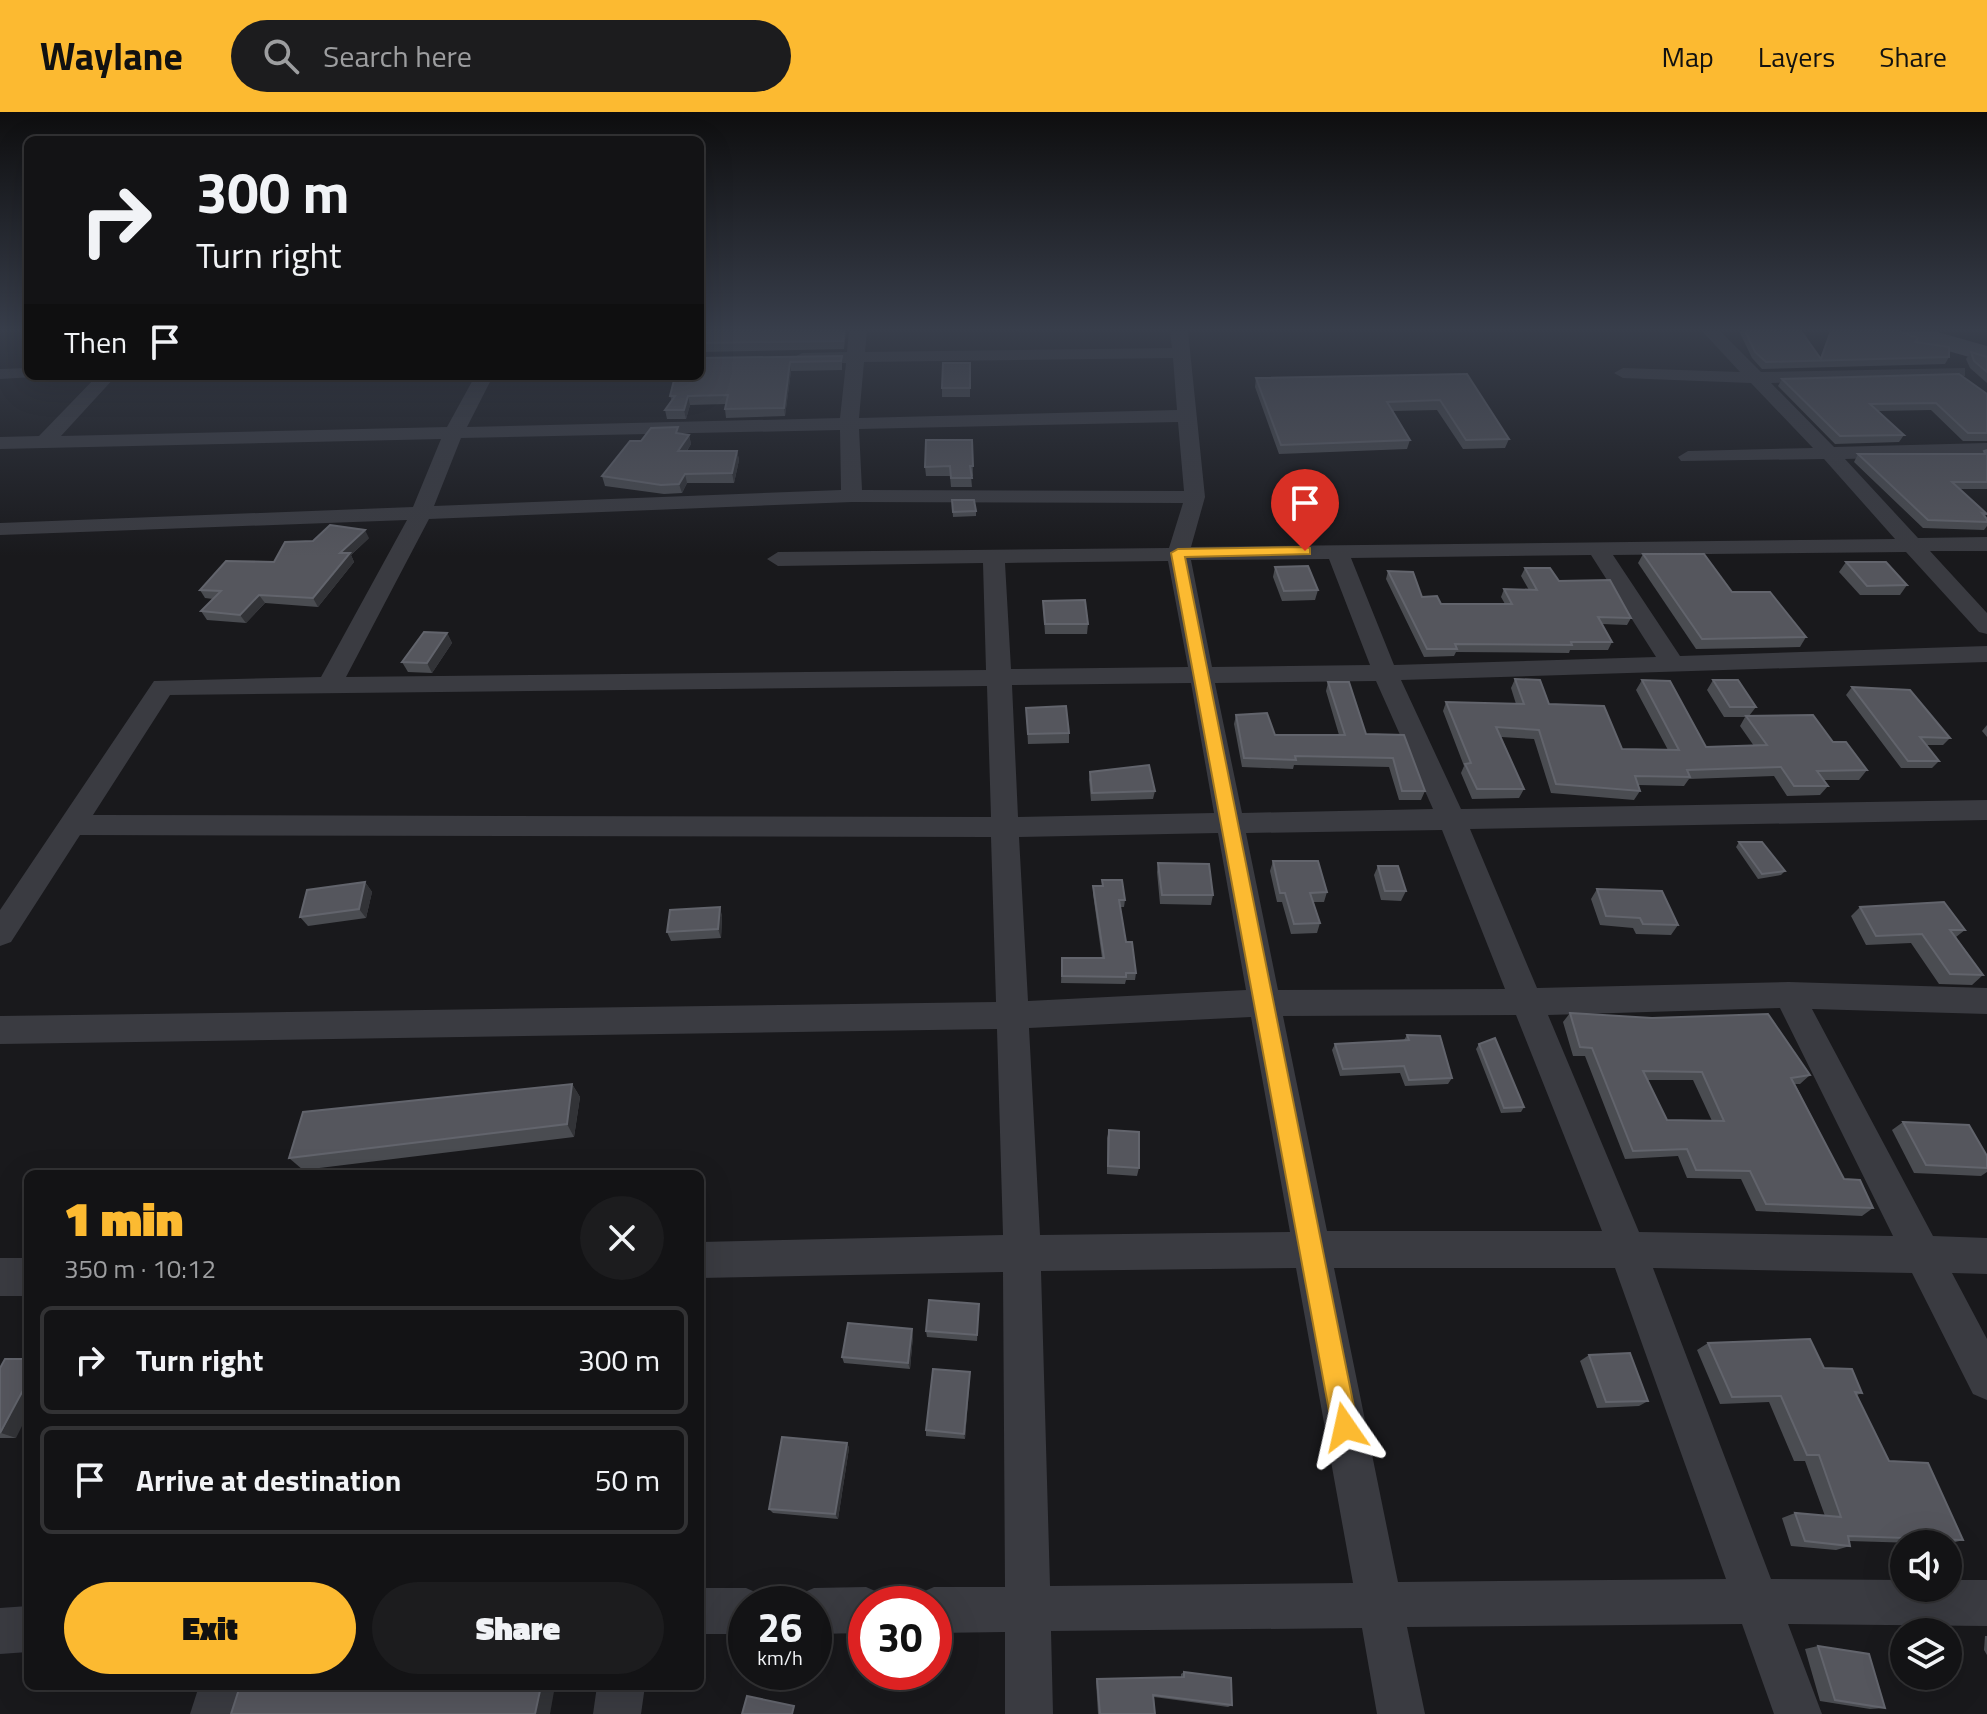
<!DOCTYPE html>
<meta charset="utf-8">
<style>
:root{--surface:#131315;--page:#1c1c1e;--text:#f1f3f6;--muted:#9d9ea0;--line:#323234;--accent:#fcba31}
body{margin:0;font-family:"Titillium Web",sans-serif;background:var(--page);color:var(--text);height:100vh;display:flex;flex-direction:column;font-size:30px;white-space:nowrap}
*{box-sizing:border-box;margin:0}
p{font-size:26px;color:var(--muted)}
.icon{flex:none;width:44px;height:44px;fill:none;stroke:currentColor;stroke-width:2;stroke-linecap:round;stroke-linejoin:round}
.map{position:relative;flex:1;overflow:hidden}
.side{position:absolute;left:24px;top:1058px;width:680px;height:520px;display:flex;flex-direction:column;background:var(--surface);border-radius:12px;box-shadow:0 8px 32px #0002,0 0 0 2px var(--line)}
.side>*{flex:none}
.banner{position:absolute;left:24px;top:24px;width:680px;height:244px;border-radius:12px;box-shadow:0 8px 32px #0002,0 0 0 2px var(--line);background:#131315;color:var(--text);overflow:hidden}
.fabs{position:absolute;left:1890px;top:1418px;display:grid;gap:16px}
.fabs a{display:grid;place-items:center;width:72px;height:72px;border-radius:50%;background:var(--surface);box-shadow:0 8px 32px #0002,0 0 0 2px var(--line);font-size:40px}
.speed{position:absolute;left:728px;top:1474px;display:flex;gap:16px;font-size:40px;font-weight:700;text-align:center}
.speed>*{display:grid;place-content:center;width:104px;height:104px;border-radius:50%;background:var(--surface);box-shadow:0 8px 32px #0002,0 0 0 2px var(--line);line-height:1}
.speed small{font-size:20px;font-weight:400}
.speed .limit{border:12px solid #d22;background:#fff;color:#111}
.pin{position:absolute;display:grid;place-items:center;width:68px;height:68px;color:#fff;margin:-82px -34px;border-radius:50% 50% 50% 0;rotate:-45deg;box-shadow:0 0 8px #0007}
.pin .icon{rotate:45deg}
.me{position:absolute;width:88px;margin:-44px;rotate:349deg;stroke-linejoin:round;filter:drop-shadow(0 0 6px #0008)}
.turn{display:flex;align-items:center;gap:28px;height:168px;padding:0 40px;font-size:36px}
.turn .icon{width:104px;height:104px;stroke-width:2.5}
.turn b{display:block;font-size:56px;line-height:68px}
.then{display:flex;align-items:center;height:76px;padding:0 40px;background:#0003;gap:16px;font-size:30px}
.round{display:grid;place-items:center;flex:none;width:84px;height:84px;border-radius:42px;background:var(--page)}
.overview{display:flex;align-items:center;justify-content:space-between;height:136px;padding:0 40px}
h1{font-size:48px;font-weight:800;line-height:60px;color:var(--accent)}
.button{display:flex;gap:16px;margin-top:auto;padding:16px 40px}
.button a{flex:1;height:92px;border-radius:48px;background:var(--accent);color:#111;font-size:32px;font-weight:800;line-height:92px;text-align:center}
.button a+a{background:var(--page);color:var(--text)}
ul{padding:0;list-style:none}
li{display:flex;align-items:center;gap:24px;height:108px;margin:0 16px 12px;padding:0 24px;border:4px solid var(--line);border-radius:12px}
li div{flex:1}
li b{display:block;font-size:30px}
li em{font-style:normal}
header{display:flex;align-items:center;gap:48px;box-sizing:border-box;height:112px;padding:0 40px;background:var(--accent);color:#111}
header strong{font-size:38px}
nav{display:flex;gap:44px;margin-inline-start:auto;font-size:28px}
.search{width:560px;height:72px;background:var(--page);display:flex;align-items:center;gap:20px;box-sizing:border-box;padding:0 28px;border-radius:44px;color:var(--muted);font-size:30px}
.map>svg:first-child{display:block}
</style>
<header>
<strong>Waylane</strong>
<div class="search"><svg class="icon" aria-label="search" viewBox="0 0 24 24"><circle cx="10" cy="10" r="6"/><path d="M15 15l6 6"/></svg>Search here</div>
<nav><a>Map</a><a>Layers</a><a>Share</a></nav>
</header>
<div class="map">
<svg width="1987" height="1602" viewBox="0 0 1987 1602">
<rect width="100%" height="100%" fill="#19191c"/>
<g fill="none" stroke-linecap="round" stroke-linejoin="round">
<g fill="#3a3b41" fill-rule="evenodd">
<path d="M849,219H867L865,240L1172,236L1170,219H1188L1205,385L1191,435L1895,427L1824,347L1681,349L1678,345L1688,339L1813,336L1751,271L1623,266L1614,261L1623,256L1740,260L1702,219H1720L1761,260L1965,256V264L1959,265L1771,271L1834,335L1987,331V343L1845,347L1918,426L1987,425V439H1930L1987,501V522L1979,520L1906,440L1613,443L1680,544L1987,534V550L1401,568L1461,697L1987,688V708L1470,717L1537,876L1789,870L1987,876V902L1812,897L1933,1124L1987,1126V1162L1952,1161L1987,1227V1288L1973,1282L1912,1161L1653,1156L1771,1467L1904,1468V1476H1948V1468H1987V1514L1788,1512L1822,1602H1774L1742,1512L1407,1515L1425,1602H1377L1362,1516L1051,1519L1053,1602H1005V1520L934,1521V1492H914L918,1482L934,1475H1005L1003,1160L700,1166V1130L1003,1123L997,917L0,932V904L996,890L991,725L80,723L11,830L0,834V798L154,569L321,565L407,408L0,423V411L413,395L441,327L0,337V325L39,324L97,264H116L61,324L447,315L475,264H493L467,315L840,306L846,251H802L793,246L802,241L847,240ZM1173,246L1177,298L859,306L864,250ZM1178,310L1184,379L862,378L859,317ZM840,318L841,378L434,394L461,326ZM852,390L1183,391L1169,436L778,440L767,447L778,454L983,451L986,558L346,565L429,407ZM1591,443L1656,545L1394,553L1351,446ZM1329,447L1370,553L1212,555L1191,448ZM1168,449L1188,555L1011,557L1005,451ZM1376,569L1433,697L1242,701L1215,571ZM1191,571L1214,701L1018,705L1012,573ZM987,574L991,705L93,703L170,583ZM1442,718L1505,877L1278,878L1246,721ZM1218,721L1246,878L1028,889L1019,725ZM1780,896L1893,1124L1639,1120L1548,903ZM1516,903L1602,1119H1327L1283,904ZM1251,905L1290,1120L1040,1123L1029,916ZM1296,1156L1353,1471L1050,1474L1041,1159ZM1334,1156H1615L1726,1467L1398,1470Z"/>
<path d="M28,256V264L34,265L0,267V257Z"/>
<rect x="0" y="1146" width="28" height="38"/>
<path d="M866,1475L882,1482L886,1492H866V1521L814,1522V1492H794L798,1483L814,1476Z"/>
<path d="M700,1476H746L762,1483L766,1492H746V1522H700Z"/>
<path d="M28,1494V1540L0,1542V1496Z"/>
<path d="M199,1574H247L238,1602H190Z"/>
<path d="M597,1574H645L641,1602H593Z"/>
</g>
<path fill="#565860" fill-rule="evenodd" d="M1892,219H1934L1987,234V250L1895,224Z"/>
</g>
<g fill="#4a4c51" fill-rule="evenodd">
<path d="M700,219H846L844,237L700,240Z"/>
<path d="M1739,219H1801L1820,246L1830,219H1898L1915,230L1949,245L1945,252L1762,257L1752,246Z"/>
<path d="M1971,240L1987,245V271L1970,256L1966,247Z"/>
<path d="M842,244V258L791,259L785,304L726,306L725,297L726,292L690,293L686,307H667L665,298L672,289L670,284L700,246Z"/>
<path d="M970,251V285H942V276Z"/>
<path d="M1467,262L1509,327L1505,336L1463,337L1437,298L1393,299L1410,328L1407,337L1279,342L1255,275L1256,266Z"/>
<path d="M1782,267L1987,282V329H1963L1931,298L1878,299L1904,323L1899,330L1835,332L1778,274Z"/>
<path d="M679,322L689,323L691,332L687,339H737L739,348L734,371H687L682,381L664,382L605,374L602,364L641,329Z"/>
<path d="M972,328L973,364H971L972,375H951L950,364H926L925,355Z"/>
<path d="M1987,338V377H1960L1987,402L1985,404L1987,407V414L1984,418L1923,416L1854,350L1858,342H1982L1984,339Z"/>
<path d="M952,388L976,399V404L953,405Z"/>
<path d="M369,426L351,443L354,450L318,495L265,491L246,511L207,508L201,499L213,487L205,486L200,478Z"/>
<path d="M1643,442L1732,480L1806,525L1800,535L1696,537L1638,451Z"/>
<path d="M1846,450L1907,473L1900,483H1860L1839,460Z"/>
<path d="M1275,455L1318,478L1315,488L1282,489L1273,465Z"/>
<path d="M1525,456L1559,469L1631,506L1627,513L1602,512L1612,530L1608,538H1570L1569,541L1456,540L1454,544L1424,545L1386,467L1388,459L1422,485L1441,492H1505L1501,485L1504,477L1529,478L1521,464Z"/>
<path d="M1043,489L1088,512L1087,522H1045Z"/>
<path d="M447,521L452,531L432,561L408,560L402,550Z"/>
<path d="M1515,567L1549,592L1622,637L1668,638L1636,578L1642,568L1706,635L1754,634L1740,614L1745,605H1724L1707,578L1713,568L1756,595L1749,604L1833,630L1867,658L1859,668H1823L1828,674L1820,683L1787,684L1774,664L1689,667L1684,674L1638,673L1640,679L1634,688L1551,681L1534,627L1501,625L1524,677L1519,686L1472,687L1461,661L1464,654L1443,599L1446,590L1516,592L1511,576Z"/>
<path d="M1328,570L1366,622L1404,623L1425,679L1421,688H1399L1389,655L1294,653L1293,657L1242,655L1234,612L1236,603L1275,623H1339L1326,579Z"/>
<path d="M1852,575L1950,626L1943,633H1926L1939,649L1932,656H1901L1846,583Z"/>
<path d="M1026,596L1069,621V631L1028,632Z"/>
<path d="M1987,613V625L1982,619Z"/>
<path d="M1090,660L1155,679L1153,687L1091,689L1089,668Z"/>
<path d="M1739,730L1785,759L1781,763L1758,767L1736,735Z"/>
<path d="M1273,749L1327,780L1324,790H1313L1320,811L1317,821L1291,822L1282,790H1277L1270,759Z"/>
<path d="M1158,751L1213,783L1211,793L1160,792L1157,760Z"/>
<path d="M1378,754L1406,779L1401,789L1381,788L1374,763Z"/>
<path d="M1102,768L1125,788L1124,795H1120L1126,830L1136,861L1135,868H1126L1125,872L1061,871L1062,846H1102L1093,782V774H1102Z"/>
<path d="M365,770L372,780L366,806L308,814L300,805Z"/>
<path d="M1597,777L1678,813L1671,823L1636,822L1633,816L1600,813L1591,787Z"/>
<path d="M720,795L722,805L721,826L671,829L667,820Z"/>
<path d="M1860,795L1965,818L1956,825L1983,863L1972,873L1939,872L1911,831L1866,833L1851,804Z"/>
<path d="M1570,901L1810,963L1800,972H1795L1844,1067L1873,1096L1862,1104L1756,1099L1741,1067L1687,1066L1678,1044L1625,1047L1585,944H1573L1563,910ZM1648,968H1693L1712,1009L1667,1008Z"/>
<path d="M1407,923L1452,966L1448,972L1405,974L1400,961L1340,964L1332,938L1335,932L1404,928Z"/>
<path d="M1479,932L1524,995L1521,1000L1501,1001L1476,937Z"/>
<path d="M572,972L580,985L574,1025L303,1058L289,1046Z"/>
<path d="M1903,1010L1987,1044V1060L1981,1064L1914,1061L1892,1018Z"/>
<path d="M1109,1018L1139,1056L1137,1064L1107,1062V1026Z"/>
<path d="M979,1192L977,1229L927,1225L926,1219Z"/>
<path d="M913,1224L910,1257L844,1251L842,1245Z"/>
<path d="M1708,1231L1824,1256L1862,1281L1857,1283L1889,1349L1963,1428L1948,1432L1849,1429L1850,1434L1836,1438L1791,1434L1782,1406L1795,1401L1825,1404L1805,1349H1794L1769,1290L1720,1292L1697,1238Z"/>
<path d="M1589,1243L1648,1289L1639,1294L1597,1296L1580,1249Z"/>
<path d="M0,1256L16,1326H0Z"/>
<path d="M970,1260L965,1327L926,1324V1318Z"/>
<path d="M847,1331L849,1336L838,1407L773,1401L769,1397Z"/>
<path d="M1985,1524H1987V1543L1984,1538Z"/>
<path d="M1818,1534L1885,1596L1870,1597L1820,1589L1805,1537Z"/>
<path d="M1184,1560L1232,1593L1228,1595L1154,1585L1155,1602H1098L1096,1569L1097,1567L1181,1565V1562Z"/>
</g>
<g fill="#323337">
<path d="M790,250L791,259L785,304L784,296Z"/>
<path d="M688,284L690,293L686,307L684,298Z"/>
<path d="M689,323L691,332L680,349L678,339Z"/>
<path d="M737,339L739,348L734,371L732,361Z"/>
<path d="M685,362L687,371L682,381L679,372Z"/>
<path d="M365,418L369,426L351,443L354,450L318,495L313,486L340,441Z"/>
<path d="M259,483L265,491L246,511L240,503Z"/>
<path d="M447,521L452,531L432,561L427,551Z"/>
<path d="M365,770L372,780L366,806L359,797Z"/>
<path d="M720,795L722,805L721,826L718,817Z"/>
<path d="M572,972L580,985L574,1025L567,1012Z"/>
<path d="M912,1217L913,1224L910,1257L908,1251Z"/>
<path d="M970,1260V1266L965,1327L964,1322Z"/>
<path d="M28,1269V1302L16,1326L1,1321Z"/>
<path d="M847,1331L849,1336L838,1407L835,1402Z"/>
<path d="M541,1574H555L550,1602H535Z"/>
</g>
<g fill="#55565d" stroke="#62646c" stroke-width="2" fill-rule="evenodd">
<path d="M700,219H844L843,229L700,231Z"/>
<path d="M1745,219H1801L1821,247L1831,219H1898L1918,226L1915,230L1949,235V245L1766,250L1755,240Z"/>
<path d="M1971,240L1987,245V260L1974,249Z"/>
<path d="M842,244L841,249L790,250L784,296L725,297L728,283L688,284L684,298H665L675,284H670L675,264H700V246Z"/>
<path d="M943,251H970V276H942Z"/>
<path d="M1467,262L1509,327L1466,328L1440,288L1387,290L1410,328L1281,333L1256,266Z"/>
<path d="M1959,262L1987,282V321H1968L1936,291L1870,292L1904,323L1840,324L1782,267Z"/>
<path d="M678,315L676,321L689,323L678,339H737L732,361L685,362L679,372L661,373L602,364L630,329H641L651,316Z"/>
<path d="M926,328H972L973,354H970L972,366H951L950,354L925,355Z"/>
<path d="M1987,338V370H1952L1987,402L1982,401L1987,407V410L1928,408L1858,342H1986L1984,339Z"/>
<path d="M952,388H974L976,399L953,400Z"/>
<path d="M330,413L365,418L340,441H350L313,486L259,483L240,503L201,499L221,479L200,478L226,449L274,450L285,430L313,429Z"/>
<path d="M1643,442H1704L1732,480H1770L1806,525L1702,527Z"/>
<path d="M1846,450H1886L1907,473L1867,474Z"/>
<path d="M1308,454L1318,478L1284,479L1275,455Z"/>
<path d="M1525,456H1550L1559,469L1610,468L1631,506L1598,505L1612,530H1571L1572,533L1455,532L1457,537H1427L1388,459L1413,460L1422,485L1437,484L1441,492H1512L1504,477L1537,478Z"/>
<path d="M1085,488L1088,512H1045L1043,489Z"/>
<path d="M424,520L447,521L427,551L402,550Z"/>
<path d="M1515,567L1540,568L1549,592L1604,594L1622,637L1679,638L1642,568L1670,569L1706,635L1767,633L1746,604L1813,603L1833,630H1846L1867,658L1817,659L1828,674H1794L1781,655L1687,658L1690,665L1635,664L1640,679L1556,672L1539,618L1496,615L1524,677H1477L1465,652L1471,651L1446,590L1524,592Z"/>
<path d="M1713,568H1738L1756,595H1730Z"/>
<path d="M1328,570H1349L1366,622L1404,623L1425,679H1402L1393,646L1295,644L1296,648L1244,646L1236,603L1267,601L1275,623H1345Z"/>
<path d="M1852,575L1910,578L1950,626L1920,625L1939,649H1908Z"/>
<path d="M1066,594L1069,621L1028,622L1026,596Z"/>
<path d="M1149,653L1155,679L1092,681L1090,660Z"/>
<path d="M1739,730H1762L1785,759L1762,762Z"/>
<path d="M1273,749H1318L1327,780L1310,781L1320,811L1294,812L1285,781H1280Z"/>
<path d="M1158,751L1209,752L1213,783H1162Z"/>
<path d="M1378,754H1398L1406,779H1385Z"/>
<path d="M1102,768H1122L1125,788H1119L1126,830H1132L1136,861H1126V865L1062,864V846H1104L1093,774H1103Z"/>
<path d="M365,770L359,797L300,805L307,778Z"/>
<path d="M1597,777L1662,779L1678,813L1643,812L1640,806L1606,804Z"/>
<path d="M1944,790L1965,818H1950L1983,863L1950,862L1922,822L1876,824L1860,795Z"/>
<path d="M720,795L718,817L667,820L670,798Z"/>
<path d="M1570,901L1652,906L1768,902L1810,963L1791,966L1844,1067L1860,1068L1873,1096L1766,1092L1750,1059L1696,1058L1687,1037L1633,1039L1592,936L1580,935ZM1643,959L1702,960L1724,1009L1667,1008Z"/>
<path d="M1407,923L1440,924L1452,966L1409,968L1404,954L1343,957L1335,932L1409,928Z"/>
<path d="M1495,926L1524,995L1504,996L1479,932Z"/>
<path d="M572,972L567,1012L289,1046L303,1000Z"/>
<path d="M1903,1010L1969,1013L1987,1044V1056L1926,1053Z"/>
<path d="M1109,1018L1139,1020V1056L1108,1054Z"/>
<path d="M929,1188L979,1192L977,1223L926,1219Z"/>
<path d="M848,1211L912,1217L908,1251L842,1245Z"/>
<path d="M1810,1227L1824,1256L1852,1257L1862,1281L1855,1280L1889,1349L1928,1351L1963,1428L1848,1424L1850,1434L1805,1429L1795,1401L1841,1405L1819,1343H1807L1781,1284L1732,1285L1708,1231Z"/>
<path d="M1630,1241L1648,1289L1606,1290L1589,1243Z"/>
<path d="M5,1247H28V1269L0,1321V1256Z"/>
<path d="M933,1257L970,1260L964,1322L926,1318Z"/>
<path d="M782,1325L847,1331L835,1402L769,1397Z"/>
<path d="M1818,1534L1869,1542L1885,1596L1835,1588Z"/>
<path d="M1184,1560L1231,1566L1232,1593L1153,1583L1155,1602H1100L1097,1567L1184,1565Z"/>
<path d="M240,1574H541L535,1602H231Z"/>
<path d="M747,1584L794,1594L792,1602H742Z"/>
</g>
<linearGradient id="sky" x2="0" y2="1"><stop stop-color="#0e0e0f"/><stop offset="0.49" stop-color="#383e4b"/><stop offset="1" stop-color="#383e4b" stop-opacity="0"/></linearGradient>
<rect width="1987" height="444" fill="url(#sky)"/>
<path fill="#fcba31" stroke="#a47920" stroke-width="2" d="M1305,435L1310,436V442L1185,445L1358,1315L1354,1324L1345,1327L1336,1324L1332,1315L1171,441L1178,437Z"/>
</svg>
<div class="fabs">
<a><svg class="icon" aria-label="sound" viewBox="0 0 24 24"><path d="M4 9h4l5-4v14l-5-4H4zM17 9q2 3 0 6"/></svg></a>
<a><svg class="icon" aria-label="layers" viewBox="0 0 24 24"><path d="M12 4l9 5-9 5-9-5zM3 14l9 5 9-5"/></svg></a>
</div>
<div class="speed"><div>26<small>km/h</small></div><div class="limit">30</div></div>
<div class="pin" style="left:1305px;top:439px;background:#d93025"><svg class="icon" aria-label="arrive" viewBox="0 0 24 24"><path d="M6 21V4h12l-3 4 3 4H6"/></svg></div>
<svg class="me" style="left:1345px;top:1315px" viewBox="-20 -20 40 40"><path d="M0-17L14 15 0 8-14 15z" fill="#fcba31" stroke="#fff" stroke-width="4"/></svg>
<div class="banner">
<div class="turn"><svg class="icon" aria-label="right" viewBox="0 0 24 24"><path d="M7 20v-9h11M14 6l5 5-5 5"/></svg><div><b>300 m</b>Turn right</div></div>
<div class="then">Then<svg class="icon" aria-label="arrive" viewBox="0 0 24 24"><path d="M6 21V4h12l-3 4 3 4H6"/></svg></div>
</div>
<section class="side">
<div class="overview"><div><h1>1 min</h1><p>350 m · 10:12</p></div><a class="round"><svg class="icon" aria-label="close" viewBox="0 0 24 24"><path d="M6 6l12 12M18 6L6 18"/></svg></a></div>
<ul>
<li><svg class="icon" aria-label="right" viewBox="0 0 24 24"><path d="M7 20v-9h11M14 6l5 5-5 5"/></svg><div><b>Turn right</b></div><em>300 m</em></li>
<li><svg class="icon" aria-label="arrive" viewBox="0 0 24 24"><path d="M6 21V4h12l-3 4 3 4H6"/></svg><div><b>Arrive at destination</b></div><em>50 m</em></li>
</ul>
<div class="button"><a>Exit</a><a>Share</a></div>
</section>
</div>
